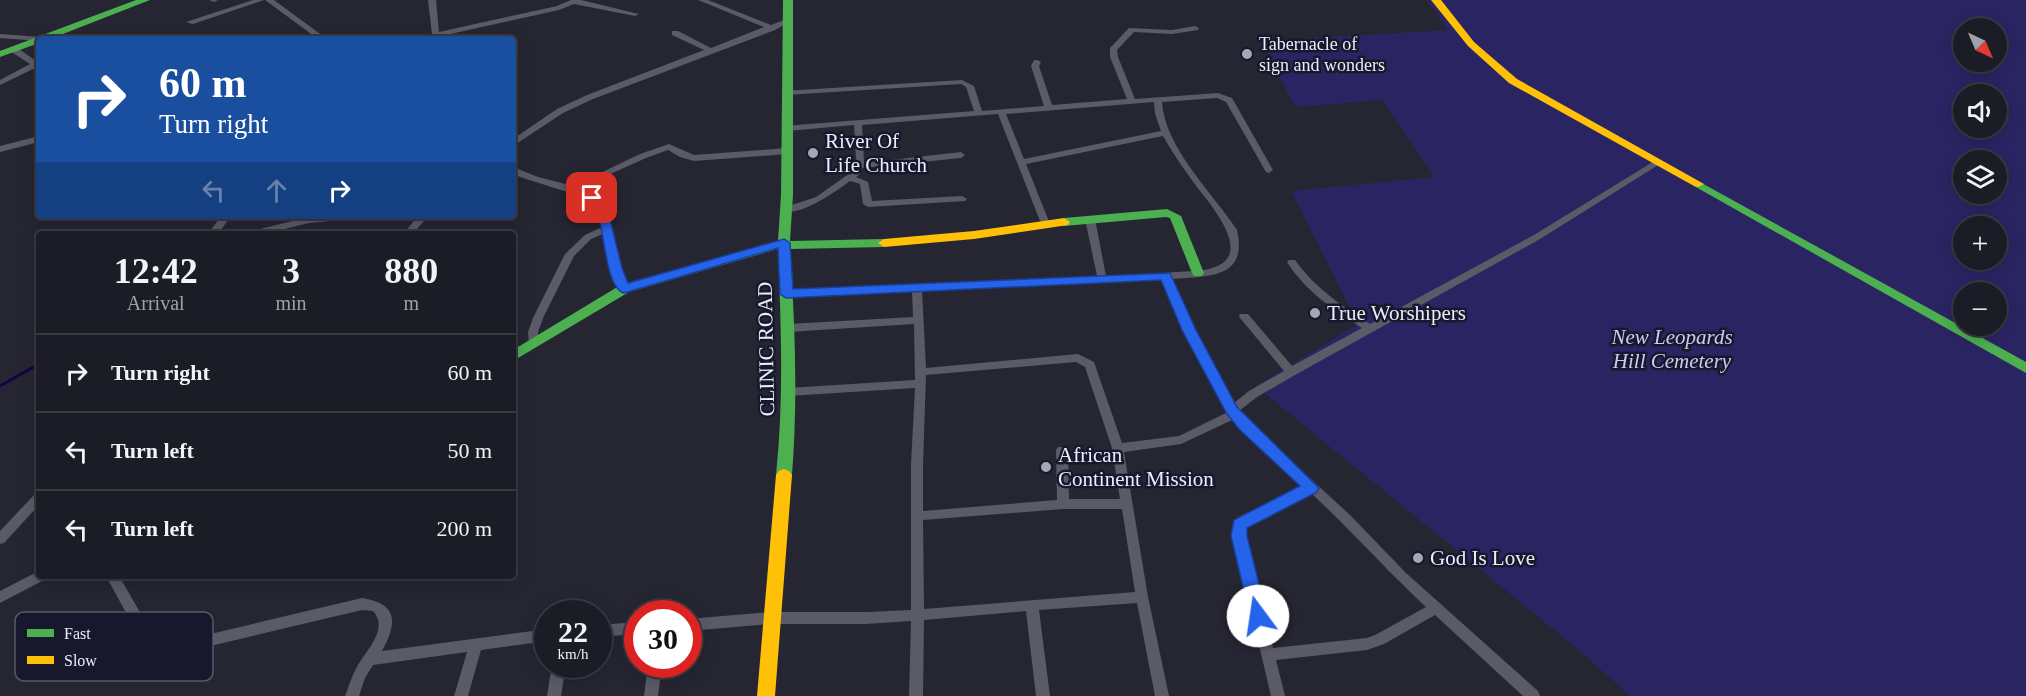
<!DOCTYPE html>
<meta charset="utf-8">
<style>
:root{--surface:#1c1c26;--page:#292932;--text:#f1f3f6;--muted:#a0a1a7;--line:#3a3a43}
body{margin:0;font-family:Georgia,serif;background:var(--page);color:var(--text);height:100vh;display:flex;flex-direction:column;font-size:22px;white-space:nowrap}
*{box-sizing:border-box;margin:0}
p{font-size:20px;color:var(--muted)}
.icon{flex:none;width:33px;height:33px;fill:none;stroke:currentColor;stroke-width:2;stroke-linecap:round;stroke-linejoin:round}
.map{position:relative;flex:1;overflow:hidden}
.side{position:absolute;left:36px;top:231px;width:480px;height:348px;display:flex;flex-direction:column;background:var(--surface);border-radius:6px;box-shadow:0 3px 15px #0003,0 0 0 2px var(--line)}
.side>*{flex:none}
.hud{position:absolute;left:36px;top:36px;width:480px;height:183px;border-radius:6px;box-shadow:0 3px 15px #0003,0 0 0 2px var(--line);background:#1a4fa0;color:#fff;overflow:hidden}
.needle{width:39px;rotate:136deg}
.fabs{position:absolute;left:1953px;top:18px;display:grid;gap:12px}
.fabs a{display:grid;place-items:center;width:54px;height:54px;border-radius:50%;background:var(--surface);box-shadow:0 3px 15px #0003,0 0 0 2px var(--line);font-size:30px}
.speed{position:absolute;left:534px;top:600px;display:flex;gap:12px;font-size:30px;font-weight:700;text-align:center}
.speed>*{display:grid;place-content:center;width:78px;height:78px;border-radius:50%;background:var(--surface);box-shadow:0 3px 15px #0003,0 0 0 2px var(--line);line-height:1}
.speed small{font-size:15px;font-weight:400}
.speed .limit{border:9px solid #d22;background:#fff;color:#111}
.pin{position:absolute;display:grid;place-items:center;width:51px;height:51px;color:#fff;margin:-26px;border-radius:12px;box-shadow:0 3px 9px #0006}
.me{position:absolute;width:66px;margin:-33px;rotate:346deg;stroke-linejoin:round;filter:drop-shadow(0 0 4px #0008)}
.turn{display:flex;align-items:center;gap:21px;height:126px;padding:0 24px;font-size:27px}
.turn .icon{width:78px;height:78px;stroke-width:2.5}
.turn b{display:block;font-size:42px;line-height:51px}
.lanes{display:flex;align-items:center;height:57px;padding:0 24px;background:#0003;justify-content:center;gap:30px;direction:ltr}
.lanes .off{opacity:.35}
.eta{display:flex;justify-content:space-evenly;align-items:center;height:102px;text-align:center}
.eta b{font-size:36px;font-weight:800;line-height:42px}
ul{padding:0;list-style:none}
li{display:flex;align-items:center;gap:18px;height:78px;padding:0 24px;border-top:2px solid var(--line)}
li div{flex:1}
li b{display:block;font-size:22px}
li em{font-style:normal}
.map>svg:first-child{display:block}
</style>
<div class="map">
<svg width="2026" height="696" viewBox="0 0 2026 696">
<rect width="100%" height="100%" fill="#262633"/>
<path fill="#2b2463" fill-rule="evenodd" d="M1427,0H2026V696H1630L1580,651L1256,386L1358,324L1291,191L1435,177L1382,100L1295,107L1278,74L1264,41L1448,30ZM1964,28H1996V62H1964ZM1964,94H1996V128H1964ZM1964,160H1996V194H1964ZM1964,226H1996V260H1964ZM1964,292H1996V326H1964Z"/>
<g fill="none" stroke-linecap="round" stroke-linejoin="round">
<path stroke="#160345" stroke-width="3" d="M0,386L39,364"/>
<g fill="#5b5b67" fill-rule="evenodd">
<path d="M209,0H218L214,2Z"/>
<path d="M253,0H264L193,24L186,22Z"/>
<path d="M265,0H274L327,39H318Z"/>
<path d="M428,0H436L439,32L557,6L571,0H581L639,14L635,16L574,4L559,10L428,39H414L432,34Z"/>
<path d="M698,0H708L771,25L787,19L791,21L775,30L593,99L563,113L513,146V139L557,109L587,95L704,50L672,35V31H678L711,48L764,27Z"/>
<path d="M1195,26L1199,28L1198,30L1172,34L1134,32L1117,50L1118,57L1135,99L1218,93L1232,98L1273,170L1269,173L1266,172L1226,102L1217,98L1162,102C1165,148 1212,192 1237,230C1248,279 1209,276 1172,279L1211,364L1234,403L1249,391L1284,371L1240,318L1239,316L1240,314H1248L1292,366L1362,328C1333,309 1306,292 1287,262L1289,260H1295C1315,288 1342,306 1370,324L1534,235L1656,160L1659,159L1663,162L1540,239L1295,375L1257,397L1239,411L1241,415L1350,515L1406,573L1538,691L1540,696H1523L1435,615L1384,644L1367,650L1276,660L1285,696H1271L1232,530L1240,516L1304,487L1232,420L1181,444L1124,452L1148,597L1169,696H1155L1137,603L1039,610L1050,696H1036L1026,611L924,620L923,696H909L911,621L866,624H771L688,631V619L771,612H866L911,610V464L915,388L788,396L784,395L783,392L784,389L788,388L915,380L914,324L788,332L783,328L788,324L913,317L912,291L787,297L782,294L783,292L1097,276L1085,219L1090,216L1095,219L1106,276C1129,274 1153,274 1176,272C1188,271 1201,272 1212,268C1257,255 1208,202 1194,183C1183,168 1172,152 1163,136L1026,164L1050,224L1045,227L1042,226L998,114L862,125L864,163L961,152L965,155L961,158L862,168L860,174L856,177L868,182L872,201L962,196L967,199L965,201L868,207L863,204L860,184L850,181C833,193 805,214 783,212L781,210L783,208L816,197L853,171L856,160L854,125L787,131L784,130V126L974,111L966,87L961,84L786,95L782,93L783,91L962,80L974,86L982,111L1044,106L1031,66L1034,60H1037L1041,62L1039,66L1052,105L1127,99L1110,57V48L1129,28L1172,30ZM1154,102L1155,114L1161,131L1024,159L1006,114ZM1163,279L1201,364L1228,412L1179,436L1122,443L1095,365L1094,362L1078,354L926,368L922,291ZM1076,362L1085,367L1112,448L1120,499H1069L1068,450L1066,447H1058L1056,450L1057,500L923,511V464L926,375ZM1312,494C1351,530 1387,571 1426,607L1375,635L1367,638L1273,648L1244,530L1248,524ZM1063,509H1122L1135,592L924,609L923,520Z"/>
<path d="M0,34L42,37L46,39H39V41L0,38Z"/>
<path d="M10,47H16L39,63V69L35,68L0,85V80L30,64L10,51Z"/>
<path d="M39,136V142L0,152V146Z"/>
<path d="M669,144L694,155L787,148L791,151L787,154L694,161L680,157L668,150L646,158L579,188L597,197L606,206L621,268L629,289L624,292C612,287 606,247 603,234L591,239L574,256L543,318L538,332V343L533,347L529,346L528,332L533,318L565,254L585,235L602,227C600,221 599,214 597,208C592,197 575,192 564,191L520,177L513,173V167L538,177L569,185L590,178L640,154Z"/>
<path d="M221,216H231L218,234H208Z"/>
<path d="M320,216H355L350,219L309,223L264,234H247L252,231L309,217Z"/>
<path d="M382,216H428L413,234H403L414,221L387,219Z"/>
<path d="M39,492V505L4,543L0,544V531L35,494Z"/>
<path d="M39,571V576H46L44,580L0,603V591Z"/>
<path d="M106,576H119L145,621L161,634L176,639L206,635L362,598C399,604 397,623 382,651L548,629V641L481,650L468,696H454L467,652L373,665L365,678L359,696H345C349,686 352,675 358,665C367,650 389,628 373,611L362,610L206,647L176,651L152,643L135,629Z"/>
<path d="M638,622V634L598,637V625Z"/>
<path d="M552,664H566L561,696H547Z"/>
<path d="M648,664H662L658,696H644Z"/>
</g>
<g fill="#4caf50" fill-rule="evenodd">
<path d="M136,0H150L50,39H39V43L0,57V51Z"/>
<path d="M783,0H793V195L790,241L884,239L890,243L884,247L790,249C795,324 798,399 792,475L789,479L784,481L779,479L776,475C784,399 781,325 778,249L629,292L513,361V350L619,286L778,241L781,195Z"/>
<path d="M1698,181L2026,362V373L1694,186V182Z"/>
<path d="M1167,209L1181,216L1204,273L1202,276H1194L1192,273L1170,218L1166,217L1064,226L1058,222L1064,218Z"/>
</g>
<g fill="#ffc107" fill-rule="evenodd">
<path d="M1431,0H1441L1474,42L1517,79L1704,184L1698,187L1694,186L1509,83L1468,46Z"/>
<path d="M1064,218L1070,222L1068,225L974,239L884,247L878,243L884,239L974,231Z"/>
<path d="M784,469L789,471L792,475L775,696H757L776,475L779,471Z"/>
</g>
</g>
<path fill="#2563eb" stroke="#184099" stroke-width="1.5" d="M592,194L596,195L607,207L622,268L628,283L784,239L790,243L793,289L1170,273L1196,330L1237,407L1319,488L1317,492L1247,528V536L1267,616L1264,622L1258,624L1252,622L1250,616L1231,536L1234,520L1300,486L1240,430L1227,414L1182,330L1161,280L786,298L780,294L778,248L624,293C605,288 604,225 596,208C594,204 589,201 586,198Z"/>
<g fill="#a6a7b6" stroke="#18182d" stroke-width="2">
<circle cx="1247" cy="54" r="6"/>
<circle cx="813" cy="153" r="6"/>
<circle cx="1315" cy="313" r="6"/>
<circle cx="1046" cy="467" r="6"/>
<circle cx="1418" cy="558" r="6"/>
</g>
<g text-anchor="middle" dominant-baseline="central" stroke-width="5" stroke-linejoin="round" paint-order="stroke">
<g font-size="18" fill="#ebecfc" stroke="#18182d" text-anchor="start">
<text x="1259" y="44">Tabernacle of<tspan x="1259" dy="21">sign and wonders</tspan></text>
</g>
<g font-size="21" fill="#ebecfc" stroke="#18182d" text-anchor="start">
<text x="825" y="141">River Of<tspan x="825" dy="24">Life Church</tspan></text>
<text x="1327" y="313">True Worshipers</text>
<text x="1058" y="455">African<tspan x="1058" dy="24">Continent Mission</tspan></text>
<text x="1430" y="558">God Is Love</text>
</g>
<g font-size="21" font-style="italic" fill="#caccf7" stroke="#18182d">
<text x="1672" y="337">New Leopards<tspan x="1672" dy="24">Hill Cemetery</tspan></text>
</g>
<g font-size="21" fill="#ebecfc" stroke="#18182d">
<text transform="translate(766 349) rotate(-91)">CLINIC ROAD</text>
</g>
</g>
<rect x="15" y="612" width="198" height="69" rx="9" fill="#18182d" stroke="#57586b" stroke-width="1.5"/>
<rect x="27" y="629" width="27" height="8" fill="#4caf50"/>
<rect x="27" y="656" width="27" height="8" fill="#ffc107"/>
<g font-size="16" fill="#ebecfc">
<text x="64" y="639">Fast</text>
<text x="64" y="666">Slow</text>
</g>
</svg>
<div class="fabs">
<a><svg class="needle" viewBox="-14 -14 28 28"><path d="M0-13l5 13h-10z" fill="#e53935"/><path d="M0 13l5-13h-10z" fill="#a0a1a7"/></svg></a>
<a><svg class="icon" aria-label="sound" viewBox="0 0 24 24"><path d="M4 9h4l5-4v14l-5-4H4zM17 9q2 3 0 6"/></svg></a>
<a><svg class="icon" aria-label="layers" viewBox="0 0 24 24"><path d="M12 4l9 5-9 5-9-5zM3 14l9 5 9-5"/></svg></a>
<a>+</a>
<a>−</a>
</div>
<div class="speed"><div>22<small>km/h</small></div><div class="limit">30</div></div>
<div class="pin" style="left:592px;top:198px;background:#d93025"><svg class="icon" aria-label="arrive" viewBox="0 0 24 24"><path d="M6 21V4h12l-3 4 3 4H6"/></svg></div>
<svg class="me" style="left:1258px;top:616px" viewBox="-20 -20 40 40"><circle r="19" fill="#fff"/><path d="M0-13L10 11 0 6-10 11z" fill="#2563eb"/></svg>
<div class="hud">
<div class="turn"><svg class="icon" aria-label="right" viewBox="0 0 24 24"><path d="M7 20v-9h11M14 6l5 5-5 5"/></svg><div><b>60 m</b>Turn right</div></div>
<div class="lanes"><svg class="icon off" aria-label="left" viewBox="0 0 24 24"><path d="M17 20v-9H6M10 6l-5 5 5 5"/></svg><svg class="icon off" aria-label="ahead" viewBox="0 0 24 24"><path d="M12 20V5M6 11l6-6 6 6"/></svg><svg class="icon" aria-label="right" viewBox="0 0 24 24"><path d="M7 20v-9h11M14 6l5 5-5 5"/></svg></div>
</div>
<section class="side">
<div class="eta">
<div><b>12:42</b><p>Arrival</p></div>
<div><b>3</b><p>min</p></div>
<div><b>880</b><p>m</p></div>
</div>
<ul>
<li><svg class="icon" aria-label="right" viewBox="0 0 24 24"><path d="M7 20v-9h11M14 6l5 5-5 5"/></svg><div><b>Turn right</b></div><em>60 m</em></li>
<li><svg class="icon" aria-label="left" viewBox="0 0 24 24"><path d="M17 20v-9H6M10 6l-5 5 5 5"/></svg><div><b>Turn left</b></div><em>50 m</em></li>
<li><svg class="icon" aria-label="left" viewBox="0 0 24 24"><path d="M17 20v-9H6M10 6l-5 5 5 5"/></svg><div><b>Turn left</b></div><em>200 m</em></li>
</ul>
</section>
</div>
